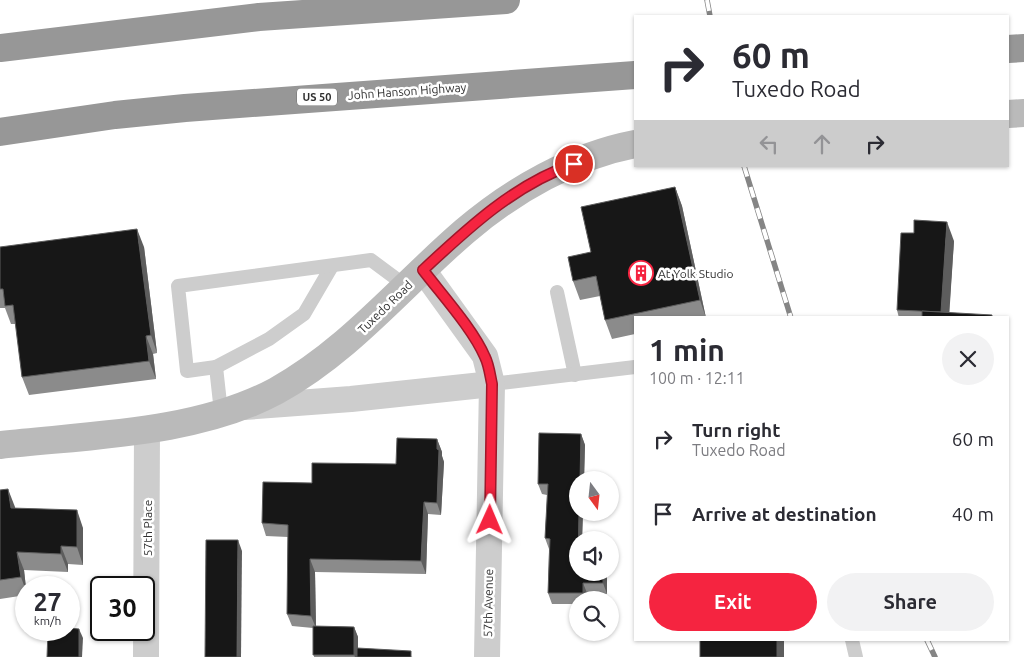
<!DOCTYPE html>
<meta charset="utf-8">
<style>
:root{--surface:#fff;--page:#f2f2f3;--text:#2b2b33;--muted:#7c7c81;--accent:#f52440}
body{margin:0;font-family:Ubuntu,sans-serif;background:var(--page);color:var(--text);height:100vh;display:flex;flex-direction:column;font-size:19px;white-space:nowrap}
*{box-sizing:border-box;margin:0}
p{font-size:16px;color:var(--muted)}
.icon{flex:none;width:28px;height:28px;fill:none;stroke:currentColor;stroke-width:2;stroke-linecap:round;stroke-linejoin:round}
.map{position:relative;flex:1;overflow:hidden}
.sheet{position:absolute;left:634px;top:316px;width:375px;height:325px;display:flex;flex-direction:column;background:var(--surface);border-radius:0px;box-shadow:0 1px 4px #0004}
.sheet>*{flex:none}
.top-card{position:absolute;left:634px;top:15px;width:375px;height:152px;border-radius:0px;box-shadow:0 1px 4px #0004;background:#fff;color:var(--text);overflow:hidden}
.needle{width:32px;rotate:165deg}
.controls{position:absolute;left:569px;top:471px;display:grid;gap:10px}
.controls a{display:grid;place-items:center;width:50px;height:50px;border-radius:50%;background:var(--surface);box-shadow:0 1px 4px #0004;font-size:25px}
.speed{position:absolute;left:15px;top:576px;display:flex;gap:10px;font-size:25px;font-weight:700;text-align:center}
.speed>*{display:grid;place-content:center;width:65px;height:65px;border-radius:50%;background:var(--surface);box-shadow:0 1px 4px #0004;line-height:1}
.speed small{font-size:12px;font-weight:400}
.speed .limit{border:2px solid #111;border-radius:8px;background:#fff;color:#111}
.pin{position:absolute;display:grid;place-items:center;width:42px;height:42px;color:#fff;margin:-21px;border:2px solid #fff;border-radius:50%;box-shadow:0 1px 5px #0007}
.me{position:absolute;width:55px;margin:-28px;rotate:1deg;stroke-linejoin:round;filter:drop-shadow(0 0 4px #0008)}
.turn{display:flex;align-items:center;gap:18px;height:105px;padding:0 15px;font-size:22px}
.turn .icon{width:65px;height:65px;stroke-width:2.5}
.turn b{display:block;font-size:35px;line-height:42px}
.lanes{display:flex;align-items:center;height:48px;padding:0 15px;background:#0003;justify-content:center;gap:25px;direction:ltr}
.lanes .off{opacity:.35}
.round{display:grid;place-items:center;flex:none;width:52px;height:52px;border-radius:26px;background:var(--page)}
.headline{display:flex;align-items:center;justify-content:space-between;height:85px;padding:0 15px}
h1{font-size:30px;font-weight:700;line-height:38px}
.action{display:flex;gap:10px;margin-top:auto;padding:10px 15px}
.action a{flex:1;height:58px;border-radius:30px;background:var(--accent);color:#fff;font-size:20px;font-weight:700;line-height:58px;text-align:center}
.action a+a{background:var(--page);color:var(--text)}
ul{padding:0;list-style:none}
li{display:flex;align-items:center;gap:15px;height:75px;padding:0 15px}
li div{flex:1}
li b{display:block;font-size:19px}
li em{font-style:normal}
.map>svg:first-child{display:block}
</style>
<div class="map">
<svg width="1024" height="657" viewBox="0 0 1024 657">
<rect width="100%" height="100%" fill="#fff"/>
<g fill="none" stroke-linecap="round" stroke-linejoin="round">
<g stroke="#cdcdcd" stroke-width="14">
<path d="M557,292L575,375"/>
<path d="M216,367L269,339L304,314L332,266"/>
<path d="M492,384L635,367"/>
<path d="M221,412L216,367L187,371L178,286L371,260L406,286"/>
<path d="M852,640L856,657"/>
</g>
<g stroke="#cdcdcd" stroke-width="26">
<path d="M423,270L485,356L492,384L487,657"/>
<path d="M244,407L351,399L492,384"/>
<path d="M146,657L147,429"/>
</g>
<g stroke="#bababa" stroke-width="28">
<path d="M1008,114L1024,113"/>
<path d="M0,445C89,435 196,434 276,391C350,350 402,285 465,231C513,190 573,156 635,144"/>
</g>
<g stroke="#979797" stroke-width="28">
<path d="M0,48L259,17L506,0"/>
<path d="M1008,49L1024,48"/>
<path d="M0,132L115,115L185,108L635,75"/>
</g>
<defs>
<g id="rail">
<path d="M707,0L710,16"/>
<path d="M744,166L791,318"/>
<path d="M927,640L935,657"/>
</g>
</defs>
<use href="#rail" stroke="#858585" stroke-width="5.5"/>
<use href="#rail" stroke="#fff" stroke-width="4" stroke-dasharray="11" stroke-linecap="butt"/>
</g>
<g fill="#8b8b8b">
<path d="M675,187L682,206L706,318H635V334L612,339L605,320L600,296L580,300L573,281L591,252Z"/>
<path d="M954,241L949,313L993,318H899L897,310Z"/>
<path d="M0,247H144L157,353L153,354L156,379L29,395L22,377L16,324H11L5,308H0Z"/>
<path d="M581,434L585,445L584,480H578L583,512L582,540H578V572H607V594L587,593V600H578V604H552L548,593L549,549L545,538L547,495L542,494L538,484Z"/>
<path d="M437,439L442,452V456L444,462L441,515L428,514L426,574L315,572L316,626L354,627L358,637V648L413,657H314L313,628L292,626L287,614L288,537L266,536L262,523L312,483L396,464Z"/>
<path d="M0,490L15,508L83,528V565L68,564V572L24,570L26,588V595L0,599Z"/>
</g>
<g fill="#5d5d5d">
<path d="M675,187L682,206L706,318L700,300Z"/>
<path d="M947,222L954,241L949,318L941,312Z"/>
<path d="M137,229L144,247L157,353L151,335Z"/>
<path d="M146,336L153,354L156,379L149,361Z"/>
<path d="M581,434L585,445L584,480H580Z"/>
<path d="M437,439L442,452V456L444,462L441,515L437,503Z"/>
<path d="M8,489L15,507L18,526L11,508Z"/>
<path d="M424,502L428,514L426,574L421,561Z"/>
<path d="M77,510L83,528V565L77,547Z"/>
<path d="M579,512H583L582,540H578Z"/>
<path d="M238,540L242,551L241,657H237Z"/>
<path d="M61,546L68,564V572L61,554Z"/>
<path d="M17,552L24,570L26,588V591L21,577Z"/>
<path d="M310,559L315,572L316,628L311,616Z"/>
<path d="M603,572H607V594L603,583Z"/>
<path d="M583,583L587,593V600H585L583,593Z"/>
<path d="M354,627L358,637V657H355L354,655Z"/>
<path d="M79,629L83,638L82,657H79Z"/>
<rect x="777" y="640" width="7" height="17"/>
</g>
<g fill="#171717" stroke="#5d5d5d">
<path d="M675,187L700,300L605,320L596,276L573,281L568,257L591,252L581,207Z"/>
<path d="M914,220L947,222L941,312L897,310L901,233H914Z"/>
<path d="M137,229L151,335L146,336L149,361L22,377L13,305L5,306L3,289H0V247Z"/>
<path d="M922,311L992,315V318H922Z"/>
<path d="M539,433L581,434L580,480H578V512H579L578,572H603V583H583V593H548L550,539L545,538L548,484H538Z"/>
<path d="M397,438L437,439V449L439,450L437,503L424,502L421,561L310,559L311,616L287,614L288,525L262,523L263,482L312,483V463L396,464Z"/>
<path d="M8,489L11,508L77,510V547L61,546V554L17,552L21,577L0,580V490Z"/>
<path d="M206,540H238L237,657H205Z"/>
<path d="M313,626L354,627V655H313Z"/>
<path d="M69,628L79,629V657H47L48,630H69Z"/>
<rect x="700" y="640" width="77" height="17"/>
<path d="M357,648L411,651V657H357Z"/>
</g>
<g fill="none" stroke-linecap="round" stroke-linejoin="round">
<defs>
<path id="route" d="M490,520L492,384C490,375 489,365 485,357C473,329 442,295 423,270C468,228 515,184 574,164"/>
</defs>
<use href="#route" stroke="#9f172a" stroke-width="12"/>
<use href="#route" stroke="#f52440" stroke-width="9"/>
</g>
<defs>
<symbol id="building-ring" viewBox="-11 -11 22 22"><circle r="9.5" fill="#fff" stroke="#f52440" stroke-width="1.5"/><path d="M-4-6H4V6H1V3H-1V6H-4ZM-2.5-4.3h1.7v1.8h-1.7ZM.8-4.3h1.7v1.8H.8ZM-2.5-1h1.7V.8h-1.7ZM.8-1h1.7V.8H.8Z" fill="#f52440"/></symbol>
</defs>
<g fill-rule="evenodd">
<use href="#building-ring" x="627" y="259" width="28" height="28"/>
</g>
<g text-anchor="middle" dominant-baseline="central" stroke-width="5" stroke-linejoin="round" paint-order="stroke">
<rect fill="#fff" stroke="#6e6e6e" stroke-width="1" x="297" y="88.5" width="40" height="17" rx="4"/>
<g font-size="11" font-weight="bold" fill="#303030">
<text x="317" y="97">US 50</text>
</g>
<g font-size="12" fill="#303030" stroke="#fff">
<text transform="translate(407 91) rotate(-4)">John Hanson Highway</text>
<text transform="translate(385 307) rotate(-44)">Tuxedo Road</text>
<text transform="translate(147 528) rotate(-90)">57th Place</text>
<text transform="translate(488 603) rotate(-89)">57th Avenue</text>
</g>
<g font-size="12" fill="#303030" stroke="#fff" text-anchor="start">
<text x="658" y="273">At Yolk Studio</text>
</g>
</g>
</svg>
<div class="controls">
<a><svg class="needle" viewBox="-14 -14 28 28"><path d="M0-13l5 13h-10z" fill="#e53935"/><path d="M0 13l5-13h-10z" fill="#7c7c81"/></svg></a>
<a><svg class="icon" aria-label="sound" viewBox="0 0 24 24"><path d="M4 9h4l5-4v14l-5-4H4zM17 9q2 3 0 6"/></svg></a>
<a><svg class="icon" aria-label="search" viewBox="0 0 24 24"><circle cx="10" cy="10" r="6"/><path d="M15 15l6 6"/></svg></a>
</div>
<div class="speed"><div>27<small>km/h</small></div><div class="limit">30</div></div>
<div class="pin" style="left:574px;top:164px;background:#d93025"><svg class="icon" aria-label="arrive" viewBox="0 0 24 24"><path d="M6 21V4h12l-3 4 3 4H6"/></svg></div>
<svg class="me" style="left:490px;top:520px" viewBox="-20 -20 40 40"><path d="M0-17L14 15 0 8-14 15z" fill="#f52440" stroke="#fff" stroke-width="4"/></svg>
<div class="top-card">
<div class="turn"><svg class="icon" aria-label="right" viewBox="0 0 24 24"><path d="M7 20v-9h11M14 6l5 5-5 5"/></svg><div><b>60 m</b>Tuxedo Road</div></div>
<div class="lanes"><svg class="icon off" aria-label="left" viewBox="0 0 24 24"><path d="M17 20v-9H6M10 6l-5 5 5 5"/></svg><svg class="icon off" aria-label="ahead" viewBox="0 0 24 24"><path d="M12 20V5M6 11l6-6 6 6"/></svg><svg class="icon" aria-label="right" viewBox="0 0 24 24"><path d="M7 20v-9h11M14 6l5 5-5 5"/></svg></div>
</div>
<section class="sheet">
<div class="headline"><div><h1>1 min</h1><p>100 m · 12:11</p></div><a class="round"><svg class="icon" aria-label="close" viewBox="0 0 24 24"><path d="M6 6l12 12M18 6L6 18"/></svg></a></div>
<ul>
<li><svg class="icon" aria-label="right" viewBox="0 0 24 24"><path d="M7 20v-9h11M14 6l5 5-5 5"/></svg><div><b>Turn right</b><p>Tuxedo Road</p></div><em>60 m</em></li>
<li><svg class="icon" aria-label="arrive" viewBox="0 0 24 24"><path d="M6 21V4h12l-3 4 3 4H6"/></svg><div><b>Arrive at destination</b></div><em>40 m</em></li>
</ul>
<div class="action"><a>Exit</a><a>Share</a></div>
</section>
</div>
